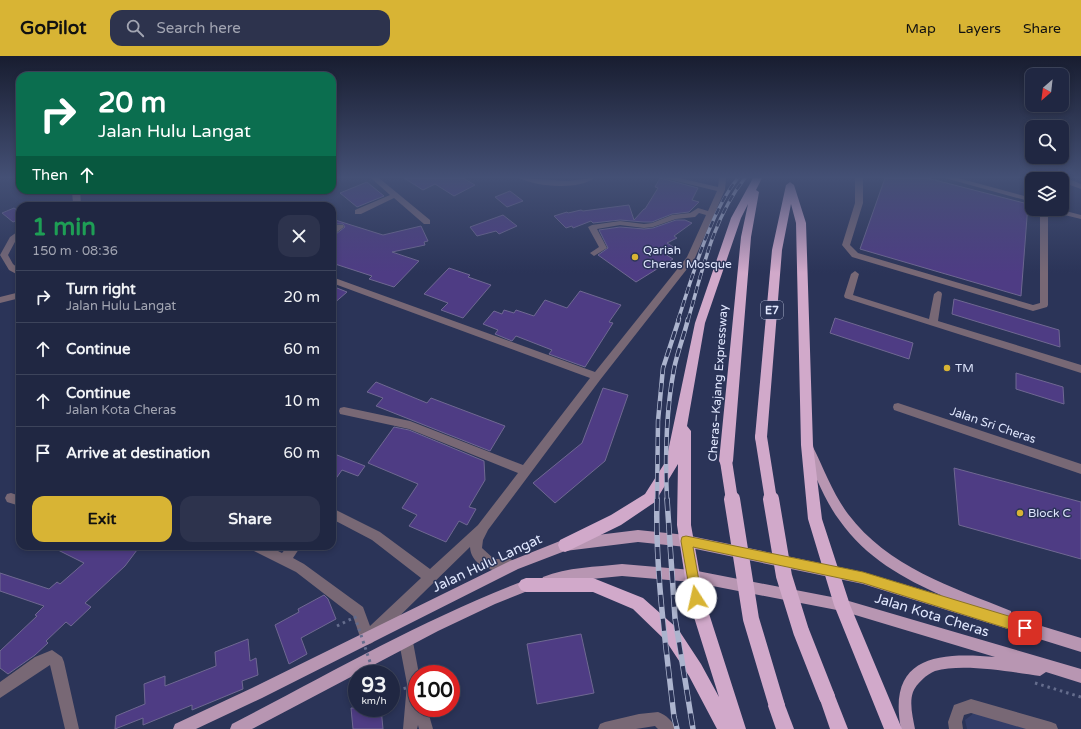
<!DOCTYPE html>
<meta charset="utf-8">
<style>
:root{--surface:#202742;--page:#2d334d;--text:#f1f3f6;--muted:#a2a5b2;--line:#3d445b;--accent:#d8b434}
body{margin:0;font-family:"Varela Round",sans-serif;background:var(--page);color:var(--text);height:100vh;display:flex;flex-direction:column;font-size:15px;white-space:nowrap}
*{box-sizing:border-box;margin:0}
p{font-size:13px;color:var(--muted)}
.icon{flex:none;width:22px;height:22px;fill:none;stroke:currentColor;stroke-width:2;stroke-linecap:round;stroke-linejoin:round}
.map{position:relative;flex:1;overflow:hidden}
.panel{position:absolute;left:16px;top:146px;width:320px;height:348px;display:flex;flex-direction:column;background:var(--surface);border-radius:12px;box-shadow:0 2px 6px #0003,0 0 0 1px var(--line)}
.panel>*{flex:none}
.guide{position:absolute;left:16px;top:16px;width:320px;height:122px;border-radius:12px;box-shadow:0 2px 6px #0003,0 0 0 1px var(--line);background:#0b6e4f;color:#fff;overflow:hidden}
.needle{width:26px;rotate:208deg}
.buttons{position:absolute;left:1025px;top:12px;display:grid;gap:8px}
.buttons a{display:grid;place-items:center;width:44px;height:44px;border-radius:8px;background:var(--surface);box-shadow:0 2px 6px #0003,0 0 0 1px var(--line);font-size:20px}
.speed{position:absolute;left:348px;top:609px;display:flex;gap:8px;font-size:20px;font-weight:700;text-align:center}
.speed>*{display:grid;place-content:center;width:52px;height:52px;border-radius:50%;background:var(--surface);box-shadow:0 2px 6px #0003,0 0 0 1px var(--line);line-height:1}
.speed small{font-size:10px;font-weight:400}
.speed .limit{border:6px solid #d22;background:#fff;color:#111}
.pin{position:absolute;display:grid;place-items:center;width:34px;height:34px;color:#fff;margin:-17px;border-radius:8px;box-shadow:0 2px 6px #0006}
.me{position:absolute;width:44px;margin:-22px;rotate:350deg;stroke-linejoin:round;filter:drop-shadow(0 0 3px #0008)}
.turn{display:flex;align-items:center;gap:14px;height:84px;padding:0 16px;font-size:18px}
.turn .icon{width:52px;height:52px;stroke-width:2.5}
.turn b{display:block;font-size:28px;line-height:34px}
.then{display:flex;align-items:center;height:38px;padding:0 16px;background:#0003;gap:8px;font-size:15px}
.round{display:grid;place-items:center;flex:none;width:42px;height:42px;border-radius:12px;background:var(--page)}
.summary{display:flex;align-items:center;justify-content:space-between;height:68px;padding:0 16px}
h1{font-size:24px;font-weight:800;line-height:30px;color:#1e9e55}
.primary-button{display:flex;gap:8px;margin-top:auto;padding:8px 16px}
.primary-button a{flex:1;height:46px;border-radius:12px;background:var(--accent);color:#111;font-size:16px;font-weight:800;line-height:46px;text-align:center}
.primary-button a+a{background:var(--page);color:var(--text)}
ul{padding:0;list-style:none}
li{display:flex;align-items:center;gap:12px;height:52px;padding:0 16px;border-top:1px solid var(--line)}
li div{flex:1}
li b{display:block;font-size:15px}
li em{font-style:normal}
header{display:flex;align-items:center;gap:24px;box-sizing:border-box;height:56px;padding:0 20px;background:var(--accent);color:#111}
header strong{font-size:19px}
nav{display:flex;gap:22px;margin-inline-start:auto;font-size:14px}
.search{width:280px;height:36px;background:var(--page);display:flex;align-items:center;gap:10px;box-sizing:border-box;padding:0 14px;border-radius:12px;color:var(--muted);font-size:15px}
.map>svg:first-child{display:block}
</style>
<header>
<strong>GoPilot</strong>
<div class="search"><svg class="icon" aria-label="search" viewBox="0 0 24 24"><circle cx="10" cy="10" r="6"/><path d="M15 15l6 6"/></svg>Search here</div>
<nav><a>Map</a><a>Layers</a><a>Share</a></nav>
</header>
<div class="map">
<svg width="1081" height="673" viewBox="0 0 1081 673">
<rect width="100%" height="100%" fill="#2b3458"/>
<path fill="#333d68" d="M974,657L1028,673H967L965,664Z"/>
<g fill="#4e3c84" stroke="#6f6892">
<path d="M404,122H463L475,129L454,140L435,128L423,134Z"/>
<path d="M660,122L698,132L692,144L699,146L689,156L672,158L652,166H644L620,164L593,167L591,165L573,172L572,170L566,172L554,160L567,156L568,157L581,154L583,155L629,149L634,164L644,153H645L658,132L655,131Z"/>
<path d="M885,122H927L1028,148L1021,240L860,193Z"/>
<path d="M367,126L384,140L357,151L340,137Z"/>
<path d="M510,135L523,145L507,151L495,141Z"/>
<path d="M14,152L20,156V163L13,166L2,157Z"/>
<path d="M503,159L517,170L499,178L496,175L477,180L470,171Z"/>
<path d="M332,163L383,179L421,170L428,185L424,186L425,189L392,196L419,205L394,231L369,223L372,220L332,207V181L345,171L343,168H337L332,172Z"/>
<path d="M676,164H685L692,167L674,180L677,182L667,187L675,192L665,198L673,203L636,226L598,199L608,192L599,174L620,171L644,173L653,172Z"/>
<path d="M449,212L470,219L468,221L491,229L463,262L441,254L448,247L424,238Z"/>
<path d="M332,230L347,236L332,249Z"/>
<path d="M580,235L621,249L609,266L613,267L585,311L549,298L552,294L516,280L512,285L495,278L498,274L483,268L494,255L502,258L504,254L514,257L516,254L534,260L545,244L567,252Z"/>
<path d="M954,243L1059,274L1060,291L952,258Z"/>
<path d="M835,262L913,287L909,303L830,277Z"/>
<path d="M1016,317L1063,331L1064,348L1016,333Z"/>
<path d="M376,326L427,347L431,342L505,370L490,395L376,350L383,342L367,336Z"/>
<path d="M603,332L628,339L605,405L555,447L533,427L582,387Z"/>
<path d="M394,371L409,374L484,405L485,424L469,451L476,453L467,469L459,465L446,486L409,470L417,459L402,452L418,428L368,407Z"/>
<path d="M332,397L365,410L358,420L342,414L332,428Z"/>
<path d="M954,412L1081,446V503L959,469Z"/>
<path d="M50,490H140L125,510L85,547L91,551L71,570L66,566L46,585L48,587L35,599L8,618L0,612V595L37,560L35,559L44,550L0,535V517L49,533L57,526L60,528L84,507Z"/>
<path d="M324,539L328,543L336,563L301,582L307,598L289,608L275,569L299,556L298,553Z"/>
<path d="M581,578L594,637L537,648L527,588Z"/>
<path d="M248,583L250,605L256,602L258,619L242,625L243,633L192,654V649L143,669V662L115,673L116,660L145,648L144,628L165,620V630L216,610L215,596Z"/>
<path d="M351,652H381L383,673H353Z"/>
</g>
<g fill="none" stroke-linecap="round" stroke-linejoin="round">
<path stroke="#656d8d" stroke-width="3" stroke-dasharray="2.5 4" stroke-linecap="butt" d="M1035,627L1081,641"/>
<g fill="#786875" fill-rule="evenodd">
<path d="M371,122H379L430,164V168H424L394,142L361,158H355V154L390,139Z"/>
<path d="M520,122L568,125L594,122C580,134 535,131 520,122Z"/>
<path d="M664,122H679L718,131L719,122H726L725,134L694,204L600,324L488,474L483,484L482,492L494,503H510L514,505L516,509L514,513C499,519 471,512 470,491L372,587L367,589L362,587L353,560L296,516L252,494L250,490H268L282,497L288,490H301L293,502L304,508L363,551L370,570L421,522L372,484L332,463V452L380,476L430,513L478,469L518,417L409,373L340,358L339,355L340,352L344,351L410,365L523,409L590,322L332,227V221L595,316L687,201L706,159L699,157L695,161L676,163L653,171L644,172L620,169L597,173L607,192L594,200L590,197L599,191L588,171L592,169L620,165L644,168L652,167L672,159L690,157L698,152L708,155L717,135Z"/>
<path d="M855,122H863V147L850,189L858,197L1033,249L1040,247V153H1058L1081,159V163L1048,155V249L1047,251L1033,255L852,201L842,189L855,147Z"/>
<path d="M945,122H958L1032,142V146Z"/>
<path d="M1067,122L1081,128V133L1062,126V123H1058Z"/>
<path d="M72,134H80L81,148L79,150H71L73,148Z"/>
<path d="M337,169H343L344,171L332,180V174Z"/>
<path d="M17,176H20V182L16,184L8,199L13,208L20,214V220L9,214L0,199L10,181Z"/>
<path d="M855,215L859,218L853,239L929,263L934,238L938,235L941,236L942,238L938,265L1081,309V317L845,242L844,240L851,218Z"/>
<path d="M20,236V242L0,247V241Z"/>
<path d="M898,347L1081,408V418L894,354L893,351L894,348Z"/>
<path d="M11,437L20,440V450L7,446L5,442L7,438Z"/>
<path d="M406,579L411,581L413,586L419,618H417V652H427L433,673H419L418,669L417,673H403L407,628L399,586L401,581Z"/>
<path d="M52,594L62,601L64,606L79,673H65L50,609L0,642V626L35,601Z"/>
<path d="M971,643L1051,666L1056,668L1058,673H1026L971,657L964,659L962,666L963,673H949L948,666L954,649Z"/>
<path d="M658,656C666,659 673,665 676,673H658L655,670L636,673H598L600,668L605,666L639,658Z"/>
</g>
<g fill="#b896b2" fill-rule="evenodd">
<path d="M809,389L813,391C824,413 833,438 848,458C888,511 952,531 1011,555L1012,561L1081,582V596L863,528L686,491L638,486L565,495L518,513L262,642L196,673H173L175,668L252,632L510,505L565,483L638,474L686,479L863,516L943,540C904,523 865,501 840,465C824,444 815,418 804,394L805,391Z"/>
<path d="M622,508L692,514L842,543L1081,613V627L1046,616L1040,620C1011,616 963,607 935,615C927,618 916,628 913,636C909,647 913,662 915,673H901C887,600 938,596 995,601L842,555L692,526L622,520L571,525L547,531L543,529L541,525L543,521C567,511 596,511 622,508Z"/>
<path d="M531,522L535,524L537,528L535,532L495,548L438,575L252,673H230L232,668C330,617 427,561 531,522Z"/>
</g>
<g fill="#d1a9ca" fill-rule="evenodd">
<path d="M753,122H762L756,134L759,136L751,181L733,405L731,409L726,411L721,409L719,405L741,181L748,148L741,162L705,267L687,370L691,375V469L704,542L746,673H717L689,620L666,585L633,553L593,536H526L521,534L518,529L521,524L526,522H593L643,542L678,573L701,608L719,641L688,542L677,469L678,408L655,446L621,469L570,494L565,496L560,494L558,489L560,484L611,459L645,438L666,405L695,267L731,162Z"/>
<path d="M790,126L794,129L806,167L813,389L822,463L850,549L902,673H884L834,549L808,463L801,389L796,167L791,148L782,194L767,381L766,385L761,386L756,385L755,381L772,194L786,129Z"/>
<path d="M827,633L833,635L848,673H830L819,641L821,635Z"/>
<path d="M777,641L783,644L794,673H776L768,650L771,644Z"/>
</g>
<defs>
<g id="rail-far2">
<path d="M678,264C692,222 710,156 738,122"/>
<path d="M688,264C702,216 713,162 745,122"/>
</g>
<g id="rail-far1">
<path d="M657,444L658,365L663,312L679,263"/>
<path d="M667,444C665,402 666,355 674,313C677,297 684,280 688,263"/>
</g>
<g id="rail">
<path d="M657,443C655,516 666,589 674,661L677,673"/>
<path d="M667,443L675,562L693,673"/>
</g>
</defs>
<use href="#rail-far2" stroke="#acb4ce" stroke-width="3.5"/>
<use href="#rail-far1" stroke="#acb4ce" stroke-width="4.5"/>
<use href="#rail" stroke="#acb4ce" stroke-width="5.5"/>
<use href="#rail-far2" stroke="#2b3458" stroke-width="2.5" stroke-dasharray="7" stroke-linecap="butt"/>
<use href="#rail-far1" stroke="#2b3458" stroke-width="3" stroke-dasharray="9" stroke-linecap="butt"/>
<use href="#rail" stroke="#2b3458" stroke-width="4" stroke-dasharray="12" stroke-linecap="butt"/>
<g stroke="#656d8d" stroke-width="3" stroke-dasharray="2.5 4" stroke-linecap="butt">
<path d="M337,570L355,561L374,618"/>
<path d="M391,636L417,629"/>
</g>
<g stroke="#d1a9ca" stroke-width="12">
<path d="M761,381L771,444"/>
<path d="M726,405L732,444"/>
</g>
<g stroke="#d1a9ca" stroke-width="16">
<path d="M732,443L751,563L777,650"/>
<path d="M771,443L784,520L801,575L827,641"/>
</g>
</g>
<linearGradient id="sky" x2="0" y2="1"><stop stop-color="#181d30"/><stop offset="0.56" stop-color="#445075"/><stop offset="1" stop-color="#445075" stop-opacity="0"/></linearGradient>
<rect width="1081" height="217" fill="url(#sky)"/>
<path fill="#d8b434" stroke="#8c7522" d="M686,480L863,516L1025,565L1029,567L1031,572L1029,576L1025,578L863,527L693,491L702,542L701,547L696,548L692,547L691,542L681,485L682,481Z"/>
<g fill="#d8b434" stroke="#2b3458" stroke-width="1.5">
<circle cx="635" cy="201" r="4"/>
<circle cx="947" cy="312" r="4"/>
<circle cx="1020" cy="457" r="4"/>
</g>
<g text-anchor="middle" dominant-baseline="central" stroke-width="3" stroke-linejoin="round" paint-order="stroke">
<rect fill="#2b3458" stroke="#aab1cc" stroke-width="1" x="761" y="245" width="22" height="18" rx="3"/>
<g font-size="11" font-weight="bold" fill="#e0e7fe">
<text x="772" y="254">E7</text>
</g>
<g font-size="12" fill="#e0e7fe" stroke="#2b3458" text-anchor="start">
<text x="643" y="194">Qariah<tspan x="643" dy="14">Cheras Mosque</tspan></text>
<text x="955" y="312">TM</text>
<text x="1028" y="457">Block C</text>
</g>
<g font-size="12" fill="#e0e7fe" stroke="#2b3458">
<text transform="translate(718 327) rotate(-86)">Cheras–Kajang Expressway</text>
<text transform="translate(993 369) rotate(19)">Jalan Sri Cheras</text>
</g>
<g font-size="14" fill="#e0e7fe" stroke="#2b3458">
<text transform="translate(487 507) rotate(-25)">Jalan Hulu Langat</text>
<text transform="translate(932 559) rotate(17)">Jalan Kota Cheras</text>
</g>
</g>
</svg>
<div class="buttons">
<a><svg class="needle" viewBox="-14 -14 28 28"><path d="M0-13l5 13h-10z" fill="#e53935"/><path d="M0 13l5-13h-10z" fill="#a2a5b2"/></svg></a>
<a><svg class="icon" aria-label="search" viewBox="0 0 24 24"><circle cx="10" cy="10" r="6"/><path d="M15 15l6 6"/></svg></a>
<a><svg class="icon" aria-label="layers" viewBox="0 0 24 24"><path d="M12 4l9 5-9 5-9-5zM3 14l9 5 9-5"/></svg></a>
</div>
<div class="speed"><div>93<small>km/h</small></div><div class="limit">100</div></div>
<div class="pin" style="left:1025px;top:572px;background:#d93025"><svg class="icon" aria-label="arrive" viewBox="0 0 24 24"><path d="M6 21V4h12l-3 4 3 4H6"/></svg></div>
<svg class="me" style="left:696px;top:542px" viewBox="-20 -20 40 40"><circle r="19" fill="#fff"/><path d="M0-13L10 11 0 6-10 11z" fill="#d8b434"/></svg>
<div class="guide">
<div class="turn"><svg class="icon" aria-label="right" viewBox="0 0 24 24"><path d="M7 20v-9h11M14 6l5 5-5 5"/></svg><div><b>20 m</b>Jalan Hulu Langat</div></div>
<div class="then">Then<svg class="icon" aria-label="ahead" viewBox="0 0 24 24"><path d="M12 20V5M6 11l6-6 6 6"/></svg></div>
</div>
<section class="panel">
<div class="summary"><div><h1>1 min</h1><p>150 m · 08:36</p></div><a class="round"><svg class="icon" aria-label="close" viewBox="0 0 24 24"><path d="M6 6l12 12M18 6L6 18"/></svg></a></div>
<ul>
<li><svg class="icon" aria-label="right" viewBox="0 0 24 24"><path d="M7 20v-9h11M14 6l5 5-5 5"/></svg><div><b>Turn right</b><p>Jalan Hulu Langat</p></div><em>20 m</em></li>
<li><svg class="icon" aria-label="ahead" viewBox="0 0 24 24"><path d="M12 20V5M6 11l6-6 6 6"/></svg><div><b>Continue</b></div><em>60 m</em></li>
<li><svg class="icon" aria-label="ahead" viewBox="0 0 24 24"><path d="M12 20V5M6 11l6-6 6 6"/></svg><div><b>Continue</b><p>Jalan Kota Cheras</p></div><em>10 m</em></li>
<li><svg class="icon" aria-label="arrive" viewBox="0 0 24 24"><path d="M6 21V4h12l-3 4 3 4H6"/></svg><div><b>Arrive at destination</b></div><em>60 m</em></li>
</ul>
<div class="primary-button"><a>Exit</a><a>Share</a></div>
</section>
</div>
